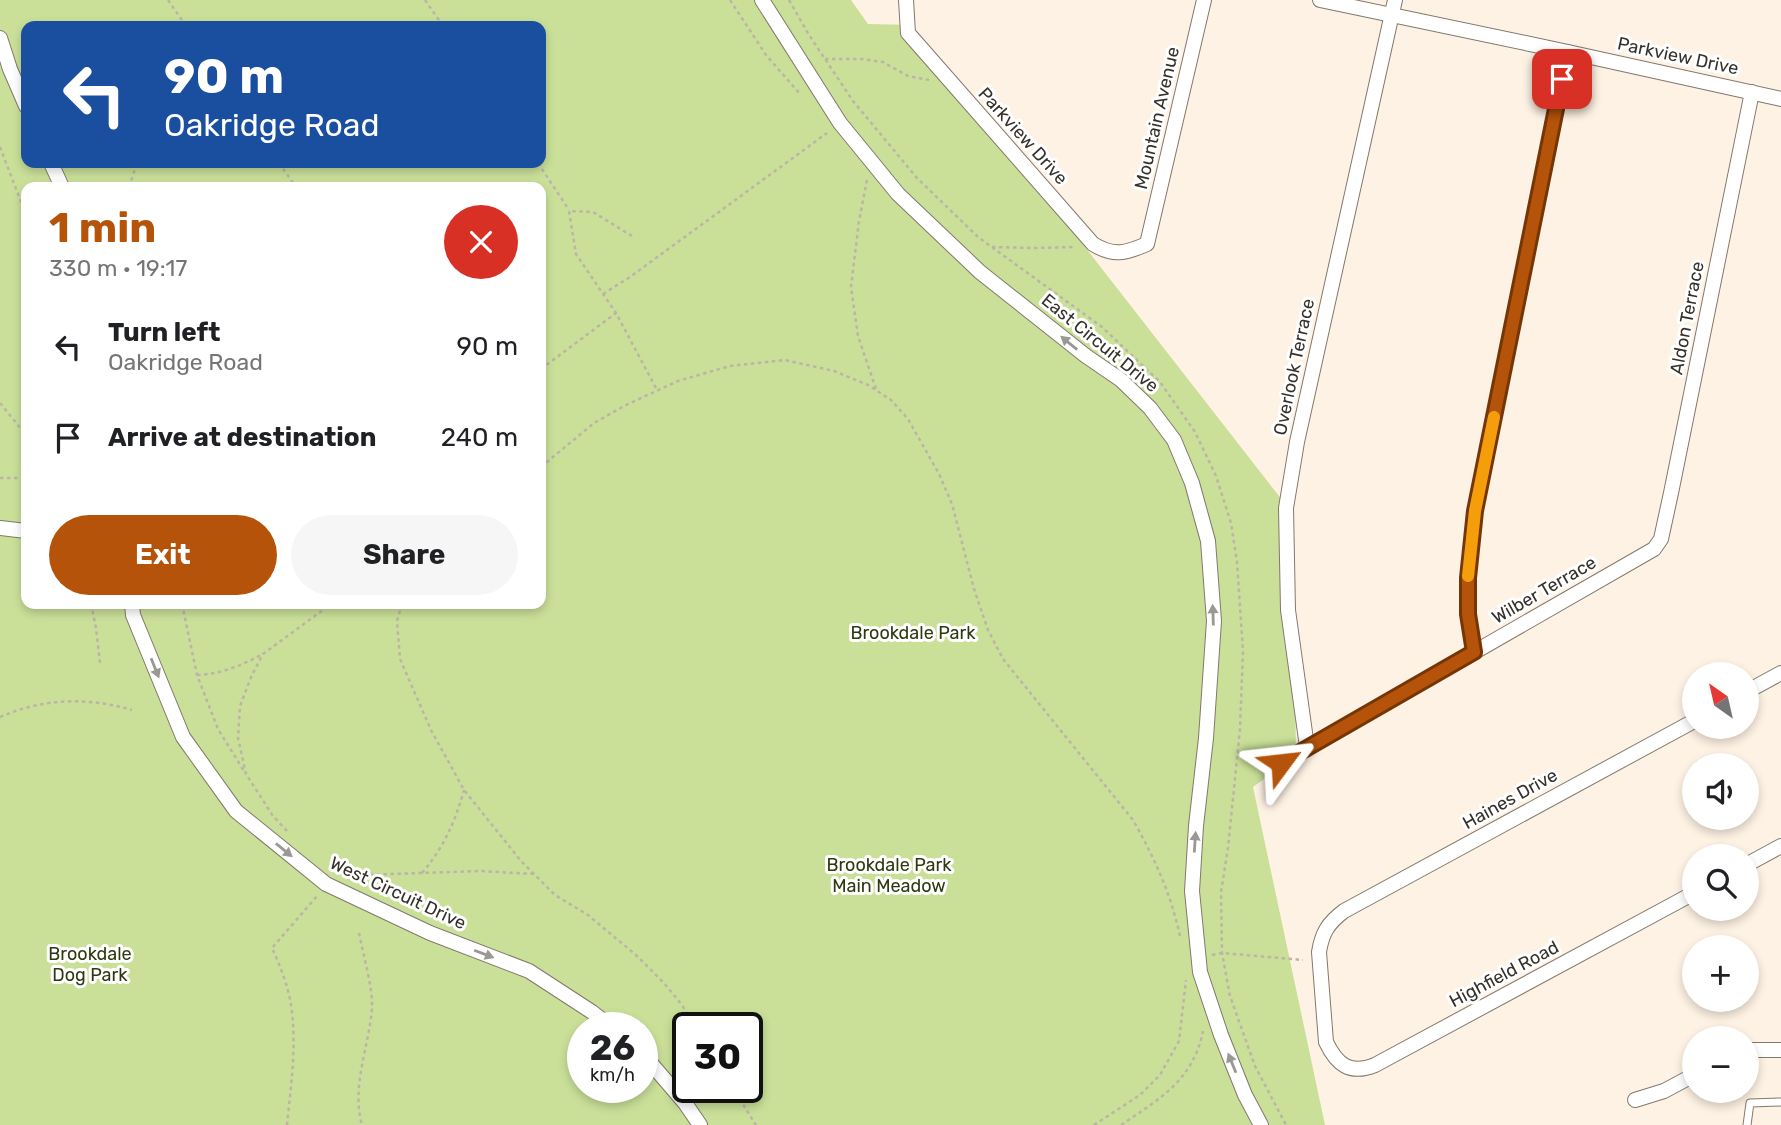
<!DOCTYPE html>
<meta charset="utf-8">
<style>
:root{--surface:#fff;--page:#f6f6f6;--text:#202124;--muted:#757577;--accent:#b45309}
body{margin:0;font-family:Rubik,sans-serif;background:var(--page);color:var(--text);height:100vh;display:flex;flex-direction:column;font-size:26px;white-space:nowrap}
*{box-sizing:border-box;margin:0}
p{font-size:23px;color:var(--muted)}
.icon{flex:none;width:38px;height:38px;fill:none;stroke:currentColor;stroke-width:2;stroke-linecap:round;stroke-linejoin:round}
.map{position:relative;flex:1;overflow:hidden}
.drawer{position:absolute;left:21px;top:182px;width:525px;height:427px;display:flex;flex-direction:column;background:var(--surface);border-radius:14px;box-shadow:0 4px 10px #0003}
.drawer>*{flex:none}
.banner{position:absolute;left:21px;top:21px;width:525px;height:147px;border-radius:14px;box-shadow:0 4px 10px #0003;background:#1a4fa0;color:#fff;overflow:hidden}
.needle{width:46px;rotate:326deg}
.tools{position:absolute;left:1682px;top:662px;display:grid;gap:14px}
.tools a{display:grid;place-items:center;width:77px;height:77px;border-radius:50%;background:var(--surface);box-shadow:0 4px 10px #0003;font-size:35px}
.speed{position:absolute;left:567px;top:1012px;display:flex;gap:14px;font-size:35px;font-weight:700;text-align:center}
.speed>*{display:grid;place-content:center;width:91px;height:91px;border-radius:50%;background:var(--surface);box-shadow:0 4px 10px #0003;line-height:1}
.speed small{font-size:18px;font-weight:400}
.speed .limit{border:4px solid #111;border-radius:10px;background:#fff;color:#111}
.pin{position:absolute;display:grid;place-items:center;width:60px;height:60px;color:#fff;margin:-30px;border-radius:14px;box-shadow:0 4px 10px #0006}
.me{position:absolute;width:77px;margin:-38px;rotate:60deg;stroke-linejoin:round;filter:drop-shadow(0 0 5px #0008)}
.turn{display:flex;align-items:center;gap:24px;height:147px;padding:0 28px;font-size:32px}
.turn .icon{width:91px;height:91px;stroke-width:2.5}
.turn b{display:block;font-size:49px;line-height:60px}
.round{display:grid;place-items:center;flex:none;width:74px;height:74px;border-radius:37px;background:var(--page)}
.head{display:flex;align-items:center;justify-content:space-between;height:119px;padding:0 28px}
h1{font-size:42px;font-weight:700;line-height:52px;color:var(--accent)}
.cta{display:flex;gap:14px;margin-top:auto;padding:14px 28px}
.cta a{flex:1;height:80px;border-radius:42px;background:var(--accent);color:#fff;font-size:28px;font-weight:700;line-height:80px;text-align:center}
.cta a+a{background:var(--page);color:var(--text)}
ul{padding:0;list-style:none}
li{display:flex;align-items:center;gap:21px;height:91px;padding:0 28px}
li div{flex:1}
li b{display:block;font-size:26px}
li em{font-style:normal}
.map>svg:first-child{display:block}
</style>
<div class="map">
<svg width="1781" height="1125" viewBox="0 0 1781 1125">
<rect width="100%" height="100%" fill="#fef2e4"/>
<path fill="#cae099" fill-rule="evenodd" d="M0,0H851L868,24L912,25L1293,514L1296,756L1253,787L1325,1125H0ZM26,26H541V163H26ZM26,187H541V604H26ZM583,1027H642V1087H583ZM688,1027H747V1087H688Z"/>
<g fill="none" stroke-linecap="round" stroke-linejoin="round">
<defs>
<path id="lane" d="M1747,1125L1750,1103L1781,1102"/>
<g id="street">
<path d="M762,0L840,123L898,194L980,272L1086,356L1121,380L1150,408L1174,440L1192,483L1208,541L1214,621L1206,738L1196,826L1192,891L1200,972L1221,1035L1245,1095L1261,1125"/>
<path d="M906,0L908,33L1093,244C1114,257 1126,253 1147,244L1204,0"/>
<path d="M1320,0L1568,52L1781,99"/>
<path d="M0,38L10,69L26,106"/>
<path d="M51,163L62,187"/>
<path d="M0,528L26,531"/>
<path d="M132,604L133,615L183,737L236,811L326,884L430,933L529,971L592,1012L611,1027"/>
<path d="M1474,652L1468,614V578L1475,511L1568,52"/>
<path d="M1746,692L1781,673"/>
<path d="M1694,721L1344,911C1328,923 1322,933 1319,952L1326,1042C1337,1065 1350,1075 1375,1065L1694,893"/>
<path d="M1307,747L1288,610L1286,508L1297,442L1395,0"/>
<path d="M1281,763L1654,549L1661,539L1671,493L1752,92"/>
<path d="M1746,865L1781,846"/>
<path d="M1746,1050H1781"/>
<path d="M642,1053L685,1103L700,1125"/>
<path d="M1635,1100L1664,1091L1694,1075"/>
</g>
</defs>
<use href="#lane" stroke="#82786c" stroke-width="9"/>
<use href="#street" stroke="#82786c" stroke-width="16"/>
<g stroke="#bdb4a8" stroke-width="2.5" stroke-dasharray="3.5 3.5" stroke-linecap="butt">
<path d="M168,0L186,26"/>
<path d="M425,0L443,26"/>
<path d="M730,0L766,55L800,94"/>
<path d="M789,0L809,35L853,101L917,178L978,237L1102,327L1160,382L1195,432L1216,476L1231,523L1237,562L1243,651L1240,729L1228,848L1221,892L1222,953L1230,996L1255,1066L1286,1125"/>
<path d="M825,59H862L883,62L908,76L929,80"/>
<path d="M0,147L26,215"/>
<path d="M279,163L296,187"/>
<path d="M538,163L569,210"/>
<path d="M867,180L859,221L851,287L858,336L876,389"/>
<path d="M129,187L137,163"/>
<path d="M632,236L593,212L569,211L576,254L616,313L657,390"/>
<path d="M992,247L1033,248L1076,247"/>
<path d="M603,294L630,277L827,133"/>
<path d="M541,369L616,313"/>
<path d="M0,403L26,435"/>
<path d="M541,467L594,423L626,405L678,381L730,366L785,360L834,371L868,385L891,400L908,419L939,474L952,504L974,589L988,630L1003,659L1133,820C1154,857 1171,894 1180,936"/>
<path d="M0,478H26"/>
<path d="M91,604L96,628L100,663"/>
<path d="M182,604L197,675L218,729L244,771"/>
<path d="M402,604L397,621L400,659L431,730L464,790L521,861L555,895L588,915L636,955L664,983L682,1005L695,1027"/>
<path d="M197,675C222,674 242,665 263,654"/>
<path d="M0,717C44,698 87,697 132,710"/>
<path d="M287,831L273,816L246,774L238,738L240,706L252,675L263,654L331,604"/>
<path d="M335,870L361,875L480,871L534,874"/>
<path d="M422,873C444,847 455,822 464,790"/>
<path d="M359,933C363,954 373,988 372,1008C369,1047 351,1086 362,1125"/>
<path d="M1212,955L1222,953L1303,960"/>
<path d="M732,1087L756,1125"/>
<path d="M287,1125C291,1085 297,1045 291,1005C288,985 280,966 272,948L318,895"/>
<path d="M1094,1125L1140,1095L1160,1075L1179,1041L1186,980"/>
<path d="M1121,1125C1159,1099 1193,1081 1203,1031"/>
</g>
<use href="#lane" stroke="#fff" stroke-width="7"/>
<use href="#street" stroke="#fff" stroke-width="14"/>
</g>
<defs><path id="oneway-solid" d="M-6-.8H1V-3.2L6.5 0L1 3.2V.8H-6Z" transform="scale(1.75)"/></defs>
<g fill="#9a9894">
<use href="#oneway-solid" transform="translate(1069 343) rotate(-141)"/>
<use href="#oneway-solid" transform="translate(1213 615) rotate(-92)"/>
<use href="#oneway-solid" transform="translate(155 668) rotate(68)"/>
<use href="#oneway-solid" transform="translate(1195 842) rotate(-86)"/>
<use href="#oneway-solid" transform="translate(284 850) rotate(39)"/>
<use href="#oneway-solid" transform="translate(484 954) rotate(21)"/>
<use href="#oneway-solid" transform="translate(1232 1063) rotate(-112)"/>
</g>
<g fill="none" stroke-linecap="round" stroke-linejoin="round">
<defs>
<path id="route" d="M1281,763L1474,652L1468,614V578L1475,511L1562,79"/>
</defs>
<use href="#route" stroke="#753606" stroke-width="18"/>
<use href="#route" stroke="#b45309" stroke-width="12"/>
<path stroke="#f59e0b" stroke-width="12" d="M1468,576L1475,511L1494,417"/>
</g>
<g text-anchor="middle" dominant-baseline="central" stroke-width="6" stroke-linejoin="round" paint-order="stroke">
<g font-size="18" fill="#34302a" stroke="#fff">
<text transform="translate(1678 56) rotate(12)">Parkview Drive</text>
<text transform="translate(1157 118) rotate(-77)">Mountain Avenue</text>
<text transform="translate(1023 136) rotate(48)">Parkview Drive</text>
<text transform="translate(1687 318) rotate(-79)">Aldon Terrace</text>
<text transform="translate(1100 343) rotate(39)">East Circuit Drive</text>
<text transform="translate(1294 367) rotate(-78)">Overlook Terrace</text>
<text transform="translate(1544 590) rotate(-30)">Wilber Terrace</text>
<text transform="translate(1510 799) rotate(-29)">Haines Drive</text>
<text transform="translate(398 893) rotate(25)">West Circuit Drive</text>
<text transform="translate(1504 974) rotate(-28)">Highfield Road</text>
</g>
<g font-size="18" fill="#2e3910" stroke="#fff">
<text x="913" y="633">Brookdale Park</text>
<text x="889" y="865">Brookdale Park<tspan x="889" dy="21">Main Meadow</tspan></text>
<text x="90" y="954">Brookdale<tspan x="90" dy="21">Dog Park</tspan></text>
</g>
</g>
</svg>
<div class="tools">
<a><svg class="needle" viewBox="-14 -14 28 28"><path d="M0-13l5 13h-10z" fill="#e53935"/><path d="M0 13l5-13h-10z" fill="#757577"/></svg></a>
<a><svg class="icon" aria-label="sound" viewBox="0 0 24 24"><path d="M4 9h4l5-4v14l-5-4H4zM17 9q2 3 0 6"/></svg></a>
<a><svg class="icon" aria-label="search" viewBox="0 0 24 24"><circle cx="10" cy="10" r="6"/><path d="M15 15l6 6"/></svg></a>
<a>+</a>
<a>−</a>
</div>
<div class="speed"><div>26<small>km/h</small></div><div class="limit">30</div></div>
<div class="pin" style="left:1562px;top:79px;background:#d93025"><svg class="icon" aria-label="arrive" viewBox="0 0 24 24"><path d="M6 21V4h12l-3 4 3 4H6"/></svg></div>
<svg class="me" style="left:1281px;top:763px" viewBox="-20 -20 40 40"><path d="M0-17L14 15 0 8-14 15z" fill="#b45309" stroke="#fff" stroke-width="4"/></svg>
<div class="banner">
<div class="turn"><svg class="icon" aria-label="left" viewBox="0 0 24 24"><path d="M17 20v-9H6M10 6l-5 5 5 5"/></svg><div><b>90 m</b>Oakridge Road</div></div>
</div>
<section class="drawer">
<div class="head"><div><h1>1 min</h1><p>330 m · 19:17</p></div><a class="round" style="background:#d93025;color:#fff"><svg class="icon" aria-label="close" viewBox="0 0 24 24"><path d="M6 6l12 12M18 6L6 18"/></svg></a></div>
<ul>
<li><svg class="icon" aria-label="left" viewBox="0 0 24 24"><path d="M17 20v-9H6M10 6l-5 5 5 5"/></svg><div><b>Turn left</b><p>Oakridge Road</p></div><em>90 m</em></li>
<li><svg class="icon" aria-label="arrive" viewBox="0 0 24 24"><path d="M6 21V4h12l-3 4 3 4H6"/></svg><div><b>Arrive at destination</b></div><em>240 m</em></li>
</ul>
<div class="cta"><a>Exit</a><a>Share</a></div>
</section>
</div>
